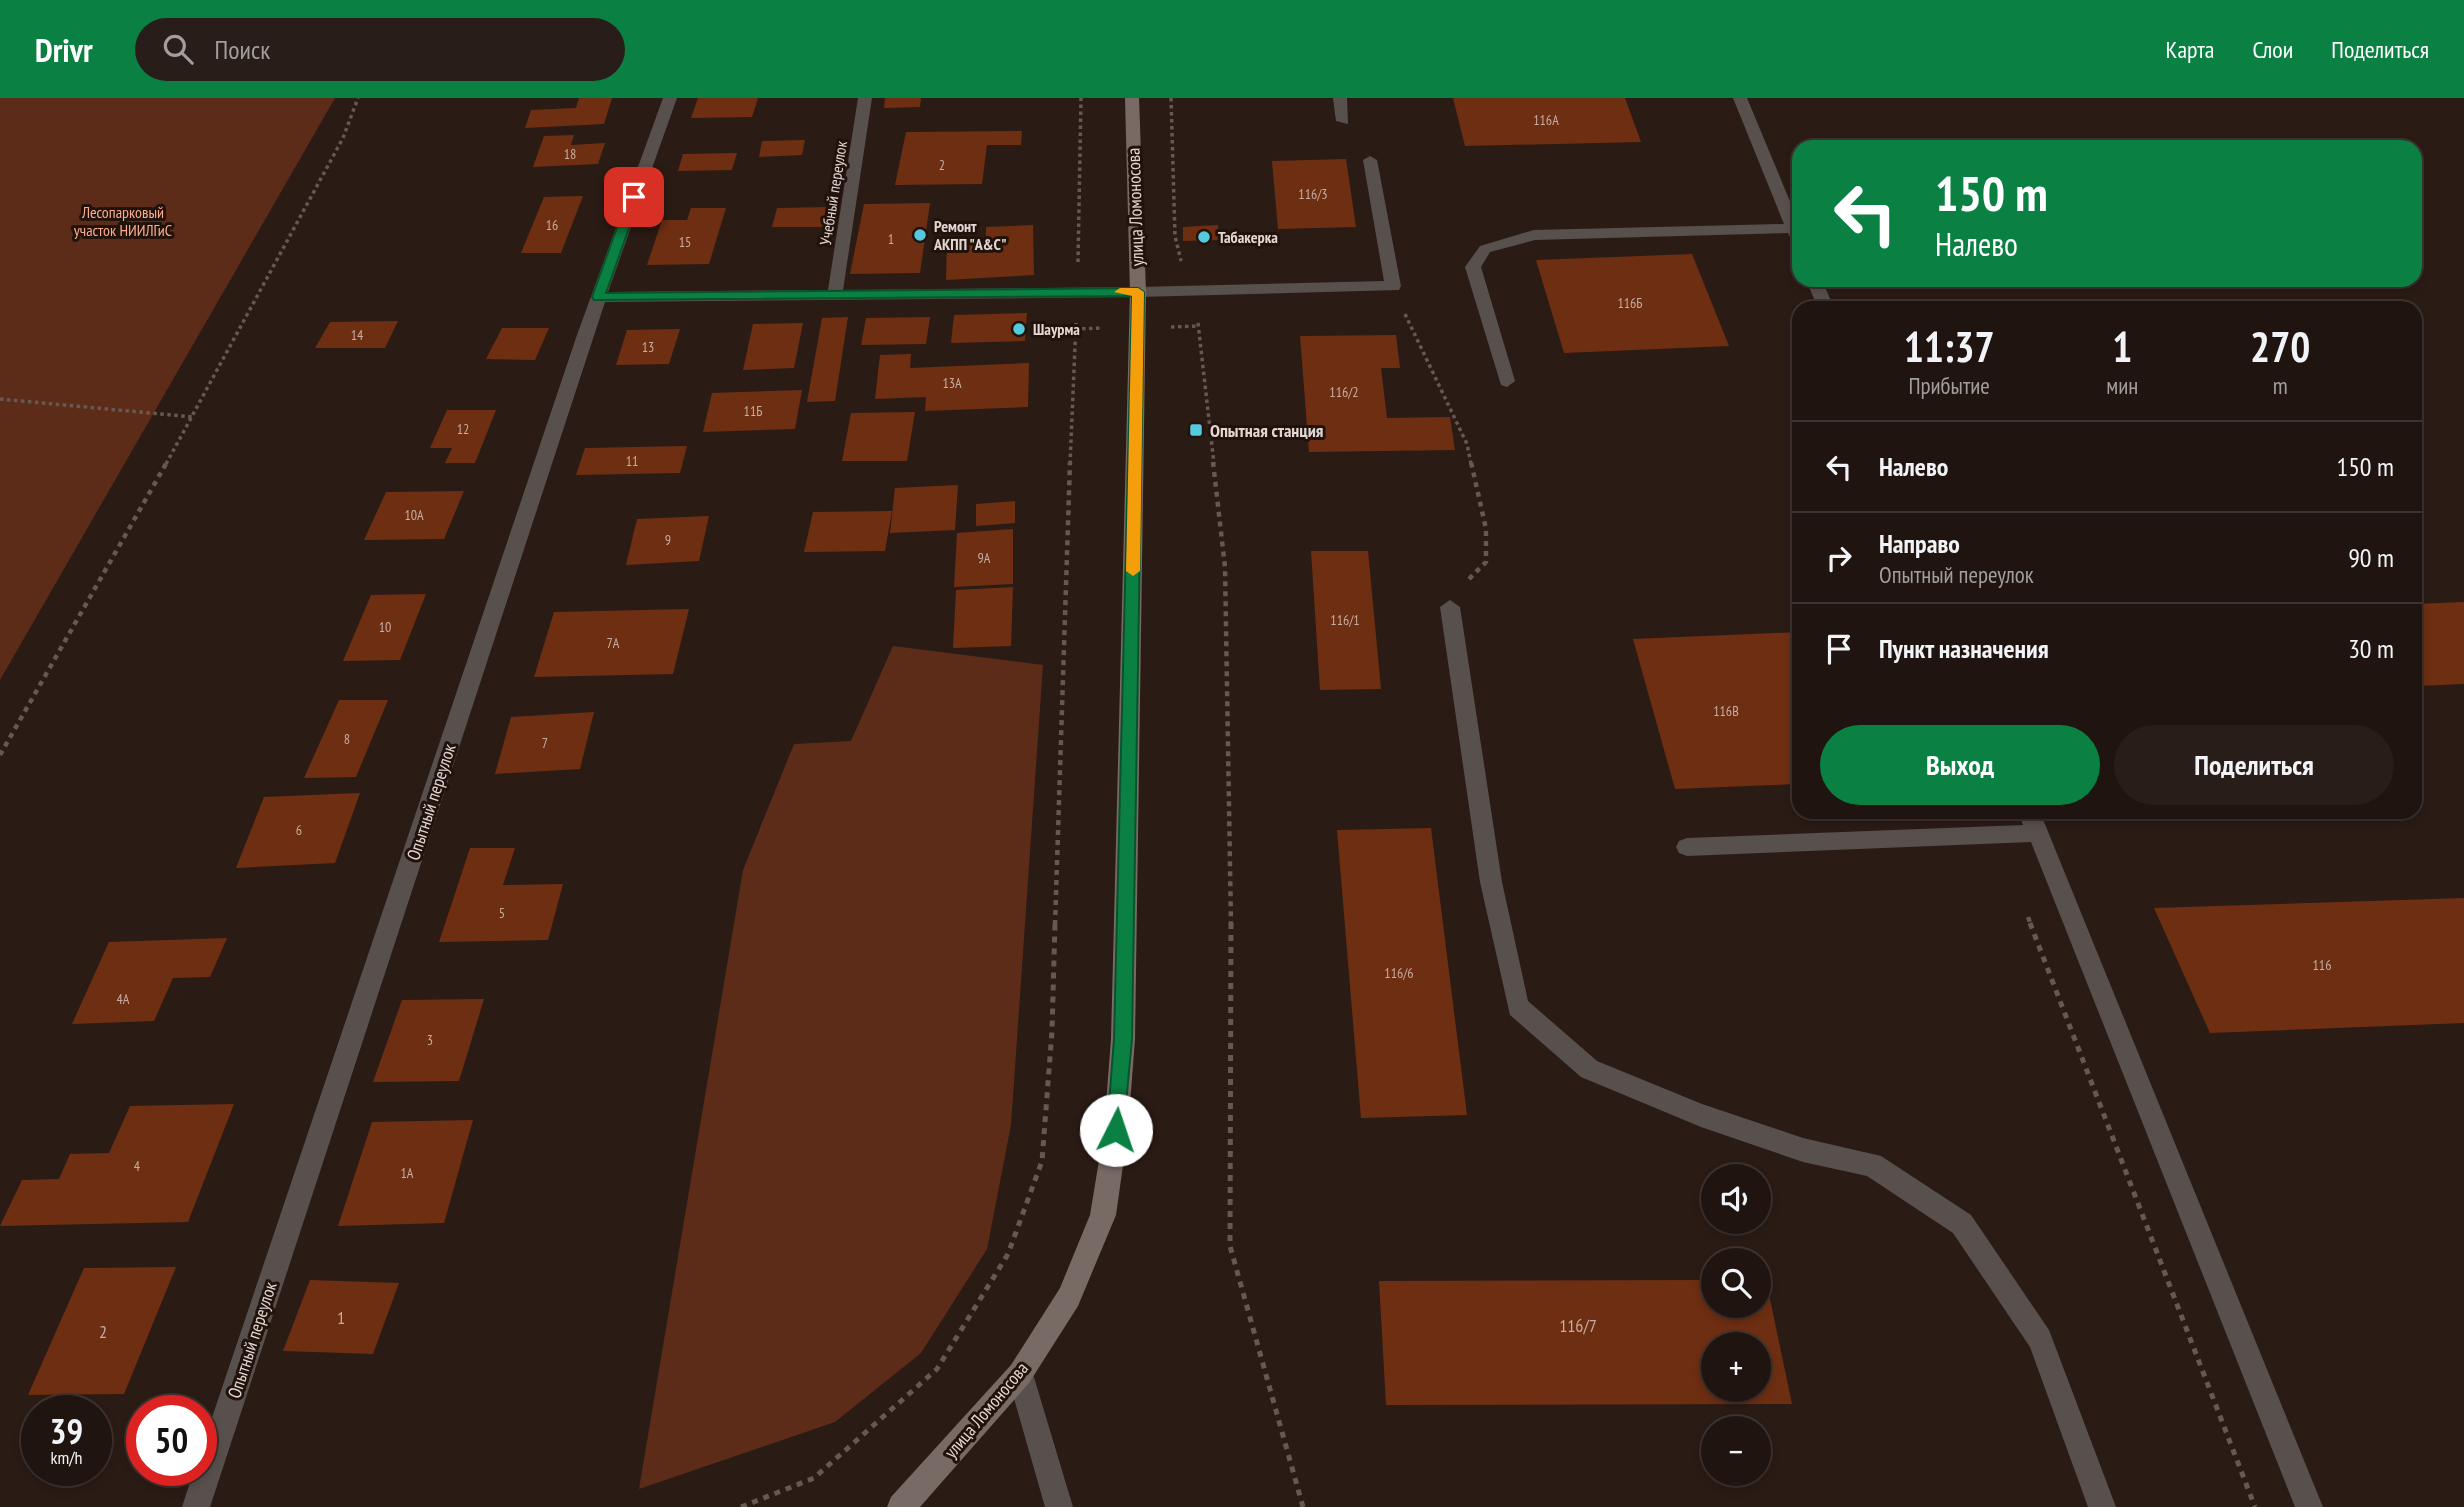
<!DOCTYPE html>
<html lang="ru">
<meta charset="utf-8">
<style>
:root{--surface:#201410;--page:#281d19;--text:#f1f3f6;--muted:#a29e9f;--line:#3d3330;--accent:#0b8043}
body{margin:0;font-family:"PT Sans Narrow",sans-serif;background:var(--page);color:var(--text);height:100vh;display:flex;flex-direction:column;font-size:26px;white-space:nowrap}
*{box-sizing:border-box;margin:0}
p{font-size:23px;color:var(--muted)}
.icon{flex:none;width:38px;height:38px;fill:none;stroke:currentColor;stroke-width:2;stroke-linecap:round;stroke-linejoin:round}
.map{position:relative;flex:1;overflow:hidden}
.drawer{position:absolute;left:1792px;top:203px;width:630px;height:518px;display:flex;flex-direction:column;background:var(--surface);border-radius:21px;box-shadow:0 4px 10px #0003,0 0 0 2px var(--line)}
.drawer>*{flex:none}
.guide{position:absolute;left:1792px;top:42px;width:630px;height:147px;border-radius:21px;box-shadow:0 4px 10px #0003,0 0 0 2px var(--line);background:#0b8043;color:#fff;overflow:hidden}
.buttons{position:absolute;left:1701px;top:1066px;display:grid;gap:14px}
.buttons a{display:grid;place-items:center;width:70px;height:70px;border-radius:50%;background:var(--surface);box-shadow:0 4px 10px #0003,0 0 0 2px var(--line);font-size:35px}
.speed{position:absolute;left:21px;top:1297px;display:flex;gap:14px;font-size:35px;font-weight:700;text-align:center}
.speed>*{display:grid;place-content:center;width:91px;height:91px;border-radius:50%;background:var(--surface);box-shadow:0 4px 10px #0003,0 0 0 2px var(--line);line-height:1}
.speed small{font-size:18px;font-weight:400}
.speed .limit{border:10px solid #d22;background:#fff;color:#111}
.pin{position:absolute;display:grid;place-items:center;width:60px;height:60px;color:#fff;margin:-30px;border-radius:14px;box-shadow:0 4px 10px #0006}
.me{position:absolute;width:77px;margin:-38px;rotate:4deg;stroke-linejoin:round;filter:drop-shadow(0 0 5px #0008)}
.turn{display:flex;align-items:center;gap:24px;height:147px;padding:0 28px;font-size:32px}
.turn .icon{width:91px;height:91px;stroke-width:2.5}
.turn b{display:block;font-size:49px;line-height:60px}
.eta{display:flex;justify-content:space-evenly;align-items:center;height:119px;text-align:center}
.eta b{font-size:42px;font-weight:600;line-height:49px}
.cta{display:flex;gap:14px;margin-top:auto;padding:14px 28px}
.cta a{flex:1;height:80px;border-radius:42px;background:var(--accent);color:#fff;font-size:28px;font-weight:600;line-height:80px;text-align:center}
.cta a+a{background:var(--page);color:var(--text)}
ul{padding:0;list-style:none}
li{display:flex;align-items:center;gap:21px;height:91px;padding:0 28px;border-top:2px solid var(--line)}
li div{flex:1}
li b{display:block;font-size:26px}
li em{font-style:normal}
header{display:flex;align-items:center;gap:42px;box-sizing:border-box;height:98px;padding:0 35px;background:var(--accent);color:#fff}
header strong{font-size:33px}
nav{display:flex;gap:38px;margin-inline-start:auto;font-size:24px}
.search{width:490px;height:63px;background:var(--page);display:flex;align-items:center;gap:18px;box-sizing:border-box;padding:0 24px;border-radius:38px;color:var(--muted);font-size:26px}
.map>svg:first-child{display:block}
</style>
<header>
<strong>Drivr</strong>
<div class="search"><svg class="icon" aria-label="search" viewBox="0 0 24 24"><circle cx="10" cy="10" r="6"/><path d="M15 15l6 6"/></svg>Поиск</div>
<nav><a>Карта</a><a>Слои</a><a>Поделиться</a></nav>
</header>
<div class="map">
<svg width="2464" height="1409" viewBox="0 0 2464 1409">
<rect width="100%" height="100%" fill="#2b1b15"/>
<g fill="#5c2c19">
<path d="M0,0H335L0,582Z"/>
<path d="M893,548L1043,567L1011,1027L987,1151L921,1255L835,1324L639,1391L743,772L794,646L851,643Z"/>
</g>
<g fill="#6e2e12" fill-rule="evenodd">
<path d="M579,0H612L604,26L525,30L531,12L576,10Z"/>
<path d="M698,0H758L752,19L691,20Z"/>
<path d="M885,0H921L920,9L884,10Z"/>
<path d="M1453,0H1625L1641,44L1465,48Z"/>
<path d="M1022,33L1021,47H987L982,86L895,87L906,34Z"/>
<path d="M574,37L571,47L605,45L598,66L533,69L544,38Z"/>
<path d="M805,42L802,57L759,59L762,43Z"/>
<path d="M737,55L732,72L678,73L683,56Z"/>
<path d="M1346,61L1356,129L1278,131L1272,63Z"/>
<path d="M583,98L561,155H521L544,99Z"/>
<path d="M930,105L920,175L850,176L864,106Z"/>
<path d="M830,109L826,129H772L777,110Z"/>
<path d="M691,110H726L709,166L647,167L662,122H687Z"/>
<path d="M1033,127L1034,177L946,182L947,145L986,143V129Z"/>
<path d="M1218,127L1219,142L1183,143V129Z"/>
<path d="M1692,156L1729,248L1564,255L1536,162Z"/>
<path d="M1027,215L1025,243L951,245L954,217Z"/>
<path d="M848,219L835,303L807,304L822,220Z"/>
<path d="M930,219L926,246L861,247L866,220Z"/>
<path d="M398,223L385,250H315L330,224Z"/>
<path d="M803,225L794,270L743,272L753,226Z"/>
<path d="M502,230H549L535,262L486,261Z"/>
<path d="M680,231L669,266L616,267L627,232Z"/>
<path d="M1396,237L1400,270H1381L1387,320L1450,319L1455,352L1309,354L1300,238Z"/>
<path d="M911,256L910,270L1029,265L1028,309L925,313L926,299L875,301L880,257Z"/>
<path d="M802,292L795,331L703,334L712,295Z"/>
<path d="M447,312H496L475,365H445L452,350H430Z"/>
<path d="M915,314L907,363H842L851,315Z"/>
<path d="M687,348L680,375L576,377L585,350Z"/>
<path d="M958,387L955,432L890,435L895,390Z"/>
<path d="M464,393L444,441L364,442L386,394Z"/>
<path d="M1015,403V425L976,428V406Z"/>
<path d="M892,413L885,453L804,454L813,414Z"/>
<path d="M709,418L699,463L626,467L637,421Z"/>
<path d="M1013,431V486L954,489L957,435Z"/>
<path d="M1311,453H1368L1381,591L1320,592Z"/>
<path d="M1013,489L1011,548L953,550L956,492Z"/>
<path d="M426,496L400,562L343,563L371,497Z"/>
<path d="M2464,504V586L2415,588V506Z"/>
<path d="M689,511L673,576L534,579L554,514Z"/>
<path d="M1799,534V686L1675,691L1633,541Z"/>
<path d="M339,602H388L356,679L304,680Z"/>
<path d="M594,614L580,671L495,676L511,619Z"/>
<path d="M360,695L335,765L236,770L264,699Z"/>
<path d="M1431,730L1467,1017L1361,1020L1337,732Z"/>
<path d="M470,750H515L503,787L563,786L548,842L439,844Z"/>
<path d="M2464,800V925L2210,935L2154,810Z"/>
<path d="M227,840L210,879L173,880L154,923L72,926L109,844Z"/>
<path d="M484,901L459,983L373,984L402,902Z"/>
<path d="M234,1006L188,1124L0,1128L22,1082L59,1081L70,1056L109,1055L130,1008Z"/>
<path d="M473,1022L444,1125L338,1128L372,1024Z"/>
<path d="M176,1169L124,1296L28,1297L84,1170Z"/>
<path d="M310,1182L399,1185L373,1256L283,1253Z"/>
<path d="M1713,1182V1208H1759V1182H1766L1792,1306L1386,1307L1379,1183ZM1713,1246H1759V1292H1713Z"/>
</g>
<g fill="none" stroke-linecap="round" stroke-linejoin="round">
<g stroke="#675853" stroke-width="3.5" stroke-dasharray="3.5 3.5" stroke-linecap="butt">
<path d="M1171,0L1175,138L1181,163"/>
<path d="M1078,164L1081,0"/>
<path d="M1405,216L1467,346L1471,366"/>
<path d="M1198,225L1214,366"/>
<path d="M1171,229L1199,228"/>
<path d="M1075,231L1103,230"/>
<path d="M0,301L193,319"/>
<path d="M166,366L343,40L358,0"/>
<path d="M1070,366L1076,225"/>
</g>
<g stroke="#675853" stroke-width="4.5" stroke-dasharray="5 5" stroke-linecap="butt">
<path d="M1213,364L1225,469L1231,827"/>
<path d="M1469,481L1486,464V431L1471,364"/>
<path d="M0,657L167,364"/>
<path d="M2028,819L2031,827"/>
<path d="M1055,827L1070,364"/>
</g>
<g stroke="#675853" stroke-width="5" stroke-dasharray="6 6" stroke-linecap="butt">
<path d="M1231,825L1230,1148L1303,1409"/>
<path d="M2030,825L2255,1409"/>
<path d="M741,1409L814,1380L937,1271L1008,1156L1042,1063L1052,933L1055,825"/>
</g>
<g fill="#58504c" fill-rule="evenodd">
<path d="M1333,0H1347L1348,26L1336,23Z"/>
<path d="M1733,0H1747L1799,125V149L1794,147L1788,135L1535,142L1490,154L1481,169L1515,283L1507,289L1501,287L1465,169L1480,148L1534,132L1784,126Z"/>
<path d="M1370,58L1377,62L1401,188L1399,192L1138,199L1130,194L1138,189L1384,183L1363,62Z"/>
<path d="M1806,182H1822L1834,210H1818Z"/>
<path d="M1450,502L1460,509L1502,784L1528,903L1597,963L1702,1006L1803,1040L1881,1058L1971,1117L2049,1232L2116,1409H2088L2030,1249L1953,1135L1867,1078L1803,1064L1701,1029L1581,979L1510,917L1480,784L1440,509Z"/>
<path d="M2018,714H2040L2323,1409H2295L2031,744L1687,758L1679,755L1676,749L1679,743L1687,740L2023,727Z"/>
</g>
<g fill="#58504c" fill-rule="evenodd">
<path d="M663,0H677L608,194L828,192L858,0H872L843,192L1138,189L1146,194L1138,199L605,204L210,1409H182L194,1372H201V1352L577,237Z"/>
<path d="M1020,1263L1029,1267L1033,1276L1073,1409H1045L1007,1276L1011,1267Z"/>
</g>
<path fill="#786b65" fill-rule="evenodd" d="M1125,0H1139L1146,194L1135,941L1128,1032L1116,1117L1078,1208L1029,1285L920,1409H887L891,1399L1011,1267L1060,1190L1090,1117L1104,1032L1111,941L1130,194Z"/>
</g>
<path fill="#0b8043" stroke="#07532c" stroke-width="2" d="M634,96L640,99L606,195L1138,190L1144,194L1132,941L1123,1038L1116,1041L1110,1038L1107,1032L1114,941L1132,198L594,202L592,199L628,99Z"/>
<path fill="#f59e0b" d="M1138,190L1144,194L1140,473L1133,478L1126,473L1132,198L1114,194L1120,190Z"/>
<g fill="#55cadf" stroke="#21120c" stroke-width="2.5">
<circle cx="920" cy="137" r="7"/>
<circle cx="1204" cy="139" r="7"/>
<circle cx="1019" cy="231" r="7"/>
<rect x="1189" y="325" width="14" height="14" rx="3.5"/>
</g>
<g text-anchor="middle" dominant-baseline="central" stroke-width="6" stroke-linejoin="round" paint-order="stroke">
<g font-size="14" fill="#c6ada3">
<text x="1546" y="22">116А</text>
<text x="570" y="56">18</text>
<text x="942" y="67">2</text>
<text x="1313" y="96">116/3</text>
<text x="552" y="127">16</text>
<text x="891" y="141">1</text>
<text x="685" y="144">15</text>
<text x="1630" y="205">116Б</text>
<text x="357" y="237">14</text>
<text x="648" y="249">13</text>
<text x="952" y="285">13А</text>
<text x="1344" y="294">116/2</text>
<text x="753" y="313">11Б</text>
<text x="463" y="331">12</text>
<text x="632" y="363">11</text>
<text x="414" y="417">10А</text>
<text x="668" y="442">9</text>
<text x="984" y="460">9А</text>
<text x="1345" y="522">116/1</text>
<text x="385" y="529">10</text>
<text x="613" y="545">7А</text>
<text x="1726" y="613">116В</text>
<text x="347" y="641">8</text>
<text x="545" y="645">7</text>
<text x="299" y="732">6</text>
<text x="502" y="815">5</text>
<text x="2322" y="867">116</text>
<text x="1399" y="875">116/6</text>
<text x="123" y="901">4А</text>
<text x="430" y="942">3</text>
<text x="137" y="1068">4</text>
<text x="407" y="1075">1А</text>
</g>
<g font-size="16" fill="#e3d7d3" stroke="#21120c">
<text transform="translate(833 95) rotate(-81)">Учебный переулок</text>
</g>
<g font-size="16" fill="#fcac8e" stroke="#21120c">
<text x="123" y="114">Лесопарковый<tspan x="123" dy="18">участок НИИЛГиС</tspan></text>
</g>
<g font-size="16" font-weight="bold" fill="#e3d7d3" stroke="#21120c" text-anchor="start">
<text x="934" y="128">Ремонт<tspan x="934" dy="18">АКПП "A&amp;C"</tspan></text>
<text x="1218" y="139">Табакерка</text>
<text x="1033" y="231">Шаурма</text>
</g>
<g font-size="18" fill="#e3d7d3" stroke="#21120c">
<text transform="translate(1135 109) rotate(-92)">улица Ломоносова</text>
<text transform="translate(431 704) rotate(-72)">Опытный переулок</text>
<text transform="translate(252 1242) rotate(-72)">Опытный переулок</text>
<text transform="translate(986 1312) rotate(-50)">улица Ломоносова</text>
</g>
<g font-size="18" font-weight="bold" fill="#e3d7d3" stroke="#21120c" text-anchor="start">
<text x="1210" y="332">Опытная станция</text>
</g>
<g font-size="18" fill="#c6ada3">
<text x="341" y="1219">1</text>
<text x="1578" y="1227">116/7</text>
<text x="103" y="1233">2</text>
</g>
</g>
</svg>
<div class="buttons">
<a><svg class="icon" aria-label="sound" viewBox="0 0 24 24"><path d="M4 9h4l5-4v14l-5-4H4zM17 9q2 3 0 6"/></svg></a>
<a><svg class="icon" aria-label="search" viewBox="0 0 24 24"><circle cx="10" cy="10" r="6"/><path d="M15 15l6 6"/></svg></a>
<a>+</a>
<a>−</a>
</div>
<div class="speed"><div>39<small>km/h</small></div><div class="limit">50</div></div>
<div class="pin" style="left:634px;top:99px;background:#d93025"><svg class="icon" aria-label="arrive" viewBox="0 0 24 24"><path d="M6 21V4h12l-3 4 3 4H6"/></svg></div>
<svg class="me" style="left:1116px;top:1032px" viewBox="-20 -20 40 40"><circle r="19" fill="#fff"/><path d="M0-13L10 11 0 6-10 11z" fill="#0b8043"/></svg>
<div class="guide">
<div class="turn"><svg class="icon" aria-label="left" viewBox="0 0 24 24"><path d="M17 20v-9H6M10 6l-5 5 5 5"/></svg><div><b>150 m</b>Налево</div></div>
</div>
<section class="drawer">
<div class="eta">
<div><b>11:37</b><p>Прибытие</p></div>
<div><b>1</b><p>мин</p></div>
<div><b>270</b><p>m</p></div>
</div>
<ul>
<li><svg class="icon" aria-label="left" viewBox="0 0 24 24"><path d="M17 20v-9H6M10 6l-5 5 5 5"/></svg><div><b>Налево</b></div><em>150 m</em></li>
<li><svg class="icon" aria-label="right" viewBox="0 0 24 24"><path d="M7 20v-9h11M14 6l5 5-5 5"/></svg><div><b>Направо</b><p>Опытный переулок</p></div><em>90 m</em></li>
<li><svg class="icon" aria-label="arrive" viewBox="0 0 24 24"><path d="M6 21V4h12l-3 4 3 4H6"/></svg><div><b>Пункт назначения</b></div><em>30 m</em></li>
</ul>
<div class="cta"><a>Выход</a><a>Поделиться</a></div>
</section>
</div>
